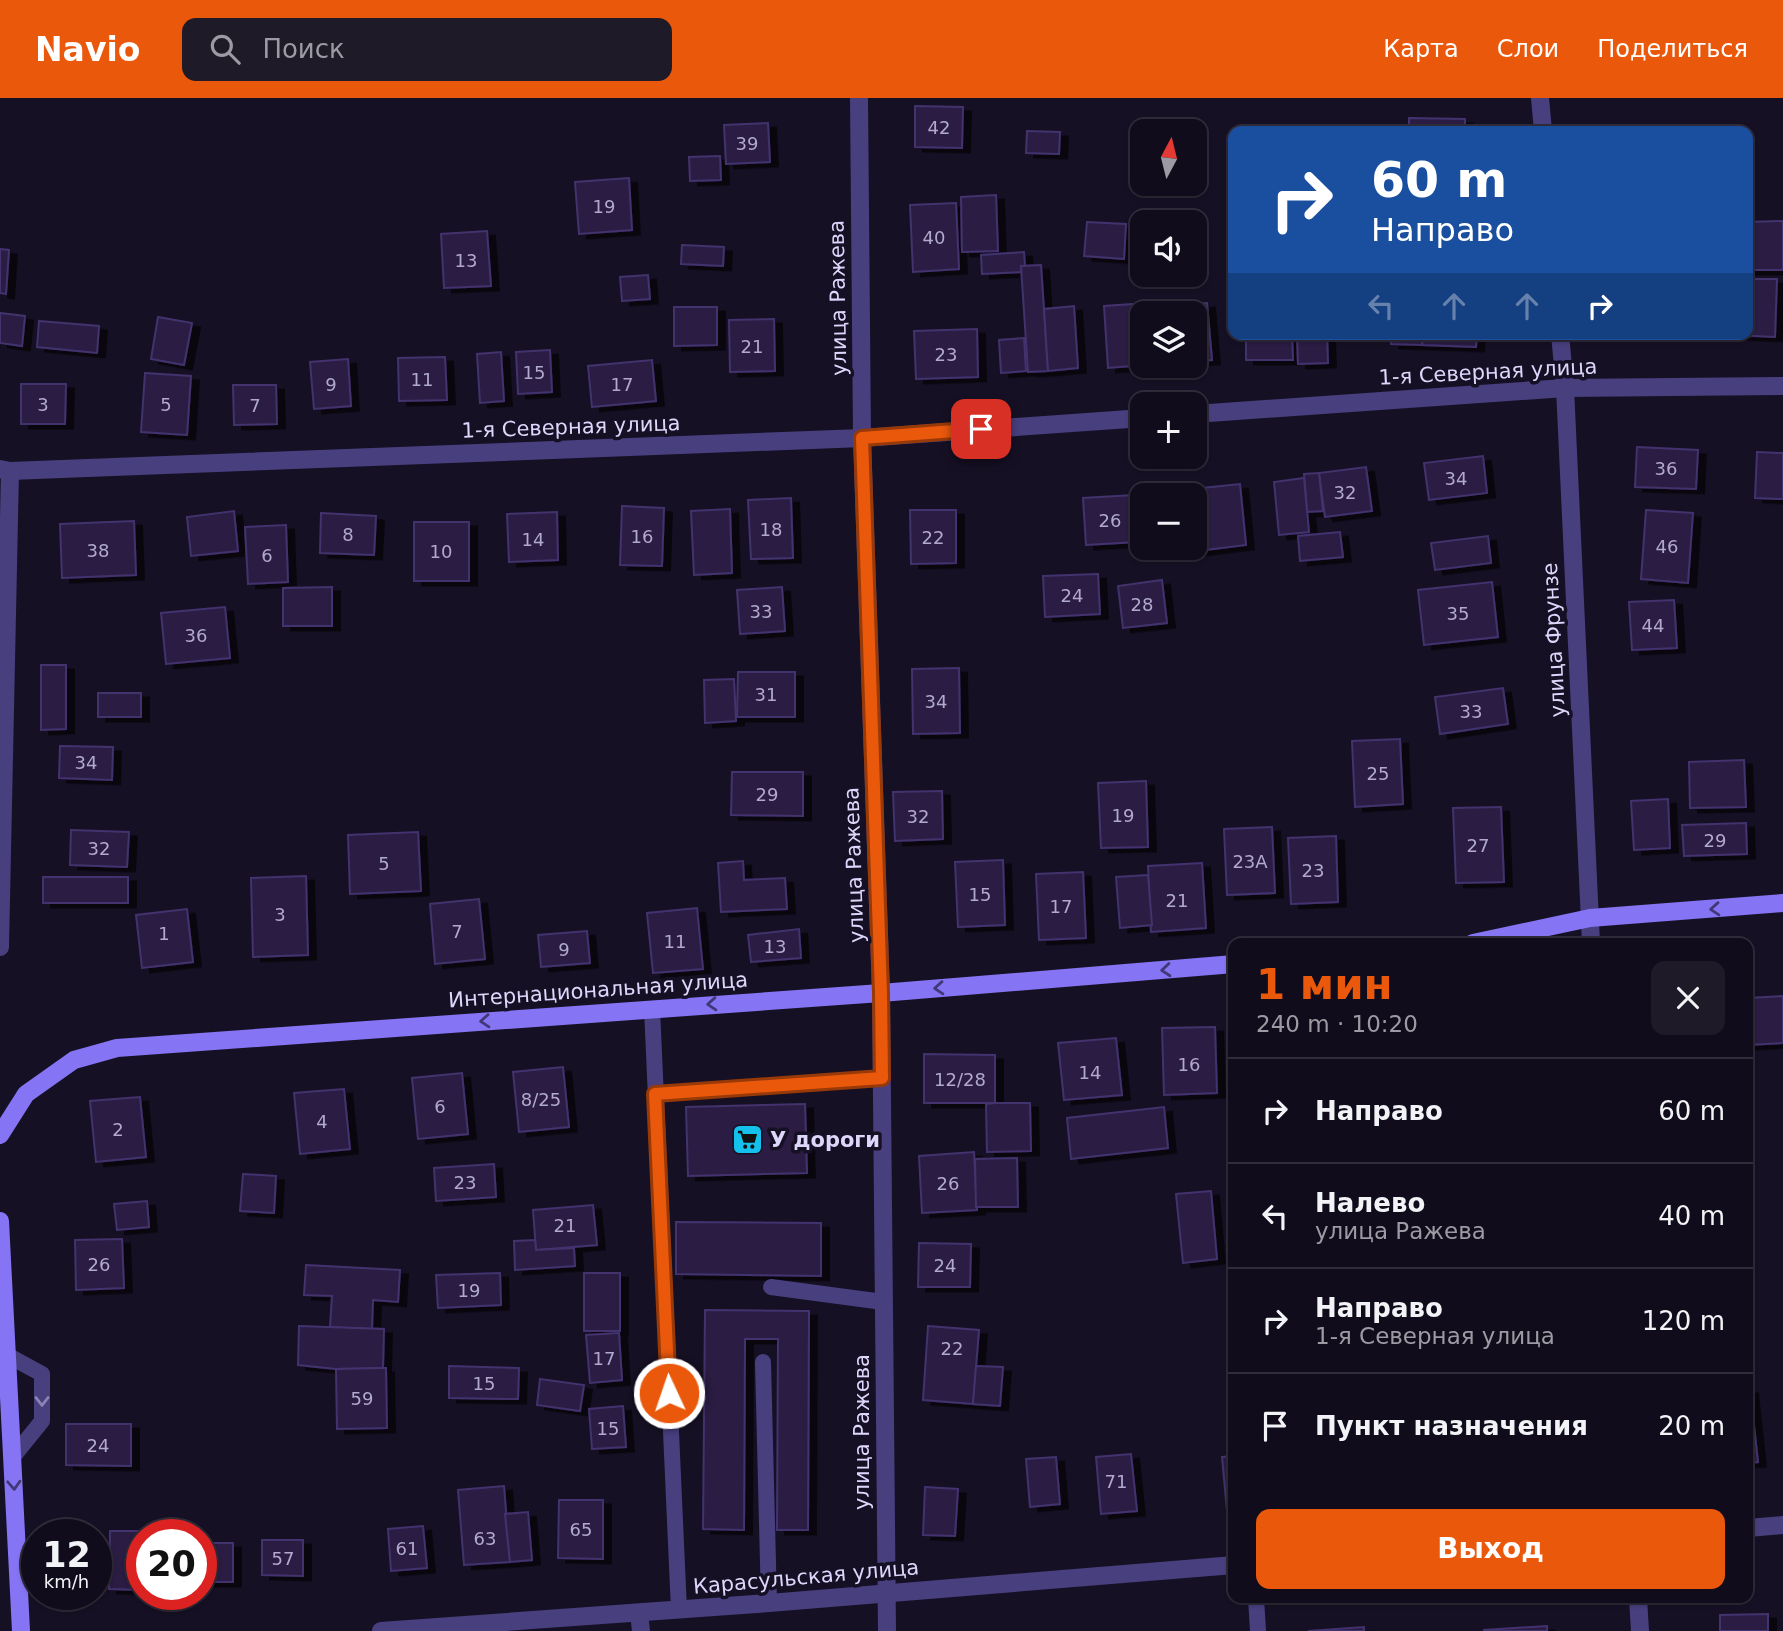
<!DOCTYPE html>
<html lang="ru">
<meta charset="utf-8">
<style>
:root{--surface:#100c1b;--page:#1e1a28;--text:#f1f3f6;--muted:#9c9ba3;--line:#302c3a;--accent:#ea580c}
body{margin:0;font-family:"DejaVu Sans",sans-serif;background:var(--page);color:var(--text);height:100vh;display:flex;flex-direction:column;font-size:26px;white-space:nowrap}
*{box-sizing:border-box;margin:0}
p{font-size:23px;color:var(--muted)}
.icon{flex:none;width:38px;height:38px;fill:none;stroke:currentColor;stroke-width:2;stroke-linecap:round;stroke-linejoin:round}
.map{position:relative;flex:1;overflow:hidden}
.sheet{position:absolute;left:1228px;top:840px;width:525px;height:665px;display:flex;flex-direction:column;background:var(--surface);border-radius:14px;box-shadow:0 2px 5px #0004,0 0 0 2px var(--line)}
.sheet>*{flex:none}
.guide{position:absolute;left:1228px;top:28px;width:525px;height:214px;border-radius:14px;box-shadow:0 2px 5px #0004,0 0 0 2px var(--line);background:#1a4fa0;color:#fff;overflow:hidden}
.needle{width:46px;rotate:7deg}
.buttons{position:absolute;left:1130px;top:21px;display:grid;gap:14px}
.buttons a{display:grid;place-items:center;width:77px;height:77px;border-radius:14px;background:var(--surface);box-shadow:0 2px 5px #0004,0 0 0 2px var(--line);font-size:35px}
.speed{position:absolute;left:21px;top:1421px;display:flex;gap:14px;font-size:35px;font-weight:700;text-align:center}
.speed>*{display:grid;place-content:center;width:91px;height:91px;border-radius:50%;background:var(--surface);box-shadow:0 2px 5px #0004,0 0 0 2px var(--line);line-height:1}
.speed small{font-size:18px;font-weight:400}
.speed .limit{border:10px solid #d22;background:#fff;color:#111}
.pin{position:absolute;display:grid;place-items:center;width:60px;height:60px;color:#fff;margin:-30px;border-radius:14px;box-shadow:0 4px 10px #0006}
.me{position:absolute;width:77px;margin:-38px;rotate:357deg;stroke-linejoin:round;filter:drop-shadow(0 0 5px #0008)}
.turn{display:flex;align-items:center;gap:24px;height:147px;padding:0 28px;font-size:32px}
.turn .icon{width:91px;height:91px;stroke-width:2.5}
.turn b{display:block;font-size:49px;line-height:60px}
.lanes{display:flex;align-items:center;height:66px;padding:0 28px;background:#0003;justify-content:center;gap:35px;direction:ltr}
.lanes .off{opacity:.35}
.round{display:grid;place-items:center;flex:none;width:74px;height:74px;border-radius:14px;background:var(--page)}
.headline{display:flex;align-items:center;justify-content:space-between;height:119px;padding:0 28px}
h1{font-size:42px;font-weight:700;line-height:52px;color:var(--accent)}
.action{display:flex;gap:14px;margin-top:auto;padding:14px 28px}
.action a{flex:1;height:80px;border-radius:14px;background:var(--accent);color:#fff;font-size:28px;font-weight:700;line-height:80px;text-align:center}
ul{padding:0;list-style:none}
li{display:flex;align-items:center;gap:21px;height:105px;padding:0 28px;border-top:2px solid var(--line)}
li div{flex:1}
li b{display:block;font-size:26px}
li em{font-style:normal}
header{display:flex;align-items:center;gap:42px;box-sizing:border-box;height:98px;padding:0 35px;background:var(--accent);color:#fff}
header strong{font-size:33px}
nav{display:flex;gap:38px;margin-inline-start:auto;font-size:24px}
.search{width:490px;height:63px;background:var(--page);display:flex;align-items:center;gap:18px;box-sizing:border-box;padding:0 24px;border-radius:14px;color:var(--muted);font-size:26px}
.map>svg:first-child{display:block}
</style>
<header>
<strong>Navio</strong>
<div class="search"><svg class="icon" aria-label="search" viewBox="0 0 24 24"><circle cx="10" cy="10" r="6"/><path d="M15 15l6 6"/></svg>Поиск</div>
<nav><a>Карта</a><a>Слои</a><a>Поделиться</a></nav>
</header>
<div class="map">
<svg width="1783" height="1533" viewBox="0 0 1783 1533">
<defs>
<filter id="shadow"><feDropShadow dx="8" dy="4.5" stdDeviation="0" flood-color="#0009"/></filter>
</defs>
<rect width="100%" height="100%" fill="#161024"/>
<g fill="#291e43" stroke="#43326d" stroke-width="2" filter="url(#shadow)">
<path d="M915,8L963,9L962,50L915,49Z"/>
<path d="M1409,20L1465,21V33H1409Z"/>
<path d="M768,25L770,64L726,66L724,27Z"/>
<path d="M1027,33L1060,34L1059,56L1026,55Z"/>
<path d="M720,58L721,82L690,83L689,59Z"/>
<path d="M629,80L632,132L579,136L575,84Z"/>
<path d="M996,97L998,153L962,154L961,99Z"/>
<path d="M956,105L959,171L913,174L910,107Z"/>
<path d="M1783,123V172H1748V124Z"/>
<path d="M1087,124L1126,126L1124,161L1084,158Z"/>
<path d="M487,133L491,188L444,190L441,136Z"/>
<path d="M682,147L724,149L723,168L681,166Z"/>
<path d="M0,151L9,152L6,196L0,195Z"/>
<path d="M1024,154L1025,168H1021L1022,174L982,176L981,157Z"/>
<path d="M1041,167L1048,273L1028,274L1021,168Z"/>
<path d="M648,177L650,201L622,203L620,179Z"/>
<path d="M1748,181H1777L1775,239L1734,237L1748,236Z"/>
<path d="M1147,205L1148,215H1143V267L1108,270L1104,208Z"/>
<path d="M1207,205L1212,262L1195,263V215H1164L1163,209Z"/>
<path d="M1074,208L1078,270L1048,273L1044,211Z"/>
<path d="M674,209H717V247L674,248Z"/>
<path d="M0,215L25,218L22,248L0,245Z"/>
<path d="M158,219L192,225L184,267L151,261Z"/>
<path d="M774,221L775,273L730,274L729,222Z"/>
<path d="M39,223L99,228L97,255L37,249Z"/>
<path d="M977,231L978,279L916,281L914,233Z"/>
<path d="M1246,236H1292L1293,262H1246Z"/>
<path d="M1297,236H1327L1328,265L1298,266Z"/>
<path d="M1392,236H1423L1422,247L1391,246Z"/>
<path d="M1423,236H1477L1476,249L1422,247Z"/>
<path d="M1024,240L1026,273L1001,275L999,242Z"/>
<path d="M550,252L552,294L518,296L516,254Z"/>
<path d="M501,254L504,303L480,305L477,256Z"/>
<path d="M445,259L447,302L399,303L398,260Z"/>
<path d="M348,261L351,308L314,311L310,264Z"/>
<path d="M652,262L656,303L592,309L588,268Z"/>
<path d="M145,275L191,278L187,337L141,334Z"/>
<path d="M21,286H66L65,326H21Z"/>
<path d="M233,287H276L277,326L234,327Z"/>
<path d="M1637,349L1698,352L1696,391L1635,389Z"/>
<path d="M1757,354L1783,355V401L1755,400Z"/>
<path d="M1483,358L1487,395L1429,402L1424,365Z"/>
<path d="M1366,369L1372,413L1325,419L1319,375Z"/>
<path d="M1319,375L1323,413L1307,414L1304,376Z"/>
<path d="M1304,380L1309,434L1279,437L1274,384Z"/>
<path d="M1240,386L1246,447L1189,454V450H1195V397H1183V392Z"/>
<path d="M1134,397L1137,444L1086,447L1083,400Z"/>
<path d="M791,400L793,460L751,461L748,402Z"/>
<path d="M622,408L664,410L662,468L620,467Z"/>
<path d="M730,411L732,475L694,477L691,413Z"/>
<path d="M910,412H956V465L911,466Z"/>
<path d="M1646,412L1693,415L1688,485L1641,481Z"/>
<path d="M234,413L238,453L191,458L187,419Z"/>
<path d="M557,414L558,462L509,464L507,416Z"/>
<path d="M321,415L376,418L374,457L320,455Z"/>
<path d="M134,423L136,477L62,480L60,426Z"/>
<rect x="414" y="424" width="55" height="59"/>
<path d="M286,427L288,484L248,486L245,429Z"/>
<path d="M1340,434L1343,459L1300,463L1298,438Z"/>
<path d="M1488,438L1491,465L1435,472L1431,445Z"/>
<path d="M1098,476L1100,516L1045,519L1043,478Z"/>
<path d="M1162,482L1167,525L1123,530L1118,488Z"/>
<path d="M1492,484L1498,539L1424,547L1418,492Z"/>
<path d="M332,489V528H283V490Z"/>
<path d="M782,489L785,533L740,536L737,492Z"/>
<path d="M1674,502L1677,550L1632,552L1629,504Z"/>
<path d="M225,509L230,560L166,566L161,515Z"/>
<path d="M41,567H66V631L41,632Z"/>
<path d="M959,570L960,635L913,636L912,571Z"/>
<path d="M738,574H795V619H737Z"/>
<path d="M734,581L736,623L705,625L704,582Z"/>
<path d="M1503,590L1508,626L1440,636L1435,599Z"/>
<rect x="98" y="595" width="43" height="24"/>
<path d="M1400,641L1403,706L1355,709L1352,643Z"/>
<path d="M60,648L113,649L112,682L59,680Z"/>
<path d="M1744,662L1746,709L1690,710L1689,664Z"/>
<path d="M732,674H803V718L731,717Z"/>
<path d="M1146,683L1148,749L1101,750L1098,685Z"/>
<path d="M942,693L943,741L895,743L893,694Z"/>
<path d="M1668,701L1670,750L1634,752L1631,703Z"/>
<path d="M1501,709L1504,784L1456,785L1453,710Z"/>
<path d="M1746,725L1747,756L1684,758L1682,727Z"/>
<path d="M1272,729L1275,795L1227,797L1224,731Z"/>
<path d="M71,732L129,734L127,769L70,767Z"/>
<path d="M418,734L421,793L350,796L348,737Z"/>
<path d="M1336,738L1338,804L1291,806L1288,740Z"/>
<path d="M1003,762L1005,827L958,829L955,764Z"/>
<path d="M743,763L744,782L785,780L787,811L721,814L718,765Z"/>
<path d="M1202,765L1206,830L1151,834L1148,768Z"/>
<path d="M1083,774L1086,840L1039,842L1036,776Z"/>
<path d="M1148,777L1152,827L1120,830L1116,779Z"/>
<path d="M306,778L308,857L253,859L251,780Z"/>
<rect x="43" y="779" width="85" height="26"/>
<path d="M479,801L485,861L435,866L430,806Z"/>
<path d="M697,810L703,871L653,875L647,815Z"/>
<path d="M187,811L193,864L142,870L136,817Z"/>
<path d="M799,831L801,860L751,864L748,837Z"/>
<path d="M587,833L590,865L541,869L538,837Z"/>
<path d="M1783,898V945L1748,947V900Z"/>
<path d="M1215,929L1217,995L1164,997L1162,930Z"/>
<path d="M1116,940L1122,997L1064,1002L1058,945Z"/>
<path d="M924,956L995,957V1005H924Z"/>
<path d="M563,969L569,1029L519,1034L513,974Z"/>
<path d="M462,975L468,1036L418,1041L412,980Z"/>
<path d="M344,991L350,1051L300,1056L294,995Z"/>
<path d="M140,999L146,1059L96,1064L90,1003Z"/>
<path d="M995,1005H1030L1031,1053L987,1054L986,1006Z"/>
<path d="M805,1006L807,1075L688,1078L686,1009Z"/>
<path d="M1164,1009L1168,1050L1071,1061L1067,1020Z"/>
<path d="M974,1054L977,1112L922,1115L919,1058Z"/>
<path d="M1017,1060L1018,1109H976L975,1061Z"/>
<path d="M494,1066L496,1099L436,1103L434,1070Z"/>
<path d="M243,1076L276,1078L274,1115L240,1113Z"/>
<path d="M1211,1093L1217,1161L1183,1165L1176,1096Z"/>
<path d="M147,1103L149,1129L117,1132L114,1106Z"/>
<path d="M593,1107L597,1147L536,1152L533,1112Z"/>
<path d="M676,1124L821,1125V1178L676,1176Z"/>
<path d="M122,1141L124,1190L76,1192L75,1142Z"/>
<path d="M535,1142L536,1152L574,1150L575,1168L515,1172L514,1143Z"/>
<path d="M919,1145L971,1146L970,1189H918Z"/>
<path d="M306,1167L400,1172L398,1204L373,1202L372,1231L330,1229L332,1198L304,1197Z"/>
<path d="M500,1175L501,1207L438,1210L436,1177Z"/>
<rect x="584" y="1175" width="36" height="58"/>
<path d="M705,1212L809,1213L808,1432H777L778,1241H745L744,1432L703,1431Z"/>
<path d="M299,1228L384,1231L383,1270L336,1271L298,1267Z"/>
<path d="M928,1228L979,1232L973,1306L923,1302Z"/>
<path d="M619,1235L622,1282L590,1285L586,1237Z"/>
<path d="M449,1268L519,1270L518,1301L449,1300Z"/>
<path d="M976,1268L1003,1269L1000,1308L973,1306Z"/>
<path d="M383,1270H386L387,1330L337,1331L336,1271Z"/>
<path d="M540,1281L584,1287L580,1313L537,1307Z"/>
<path d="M1748,1291H1750L1758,1364L1748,1365Z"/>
<path d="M623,1308L626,1349L592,1351L589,1311Z"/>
<path d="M66,1326H131V1368L66,1367Z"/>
<path d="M1131,1356L1137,1413L1101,1416L1096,1359Z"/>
<path d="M1234,1358V1413H1227L1222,1359Z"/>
<path d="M1056,1359L1060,1406L1030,1409L1026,1361Z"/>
<path d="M504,1388L510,1464L464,1467L458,1392Z"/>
<path d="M925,1389L958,1391L955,1438L923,1437Z"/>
<path d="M559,1402H603V1461L558,1460Z"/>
<path d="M528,1414L532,1462L510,1464L505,1416Z"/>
<path d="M423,1428L427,1470L391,1473L388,1431Z"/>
<path d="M110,1433H142V1492L109,1491Z"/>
<path d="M262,1442H303V1478L262,1477Z"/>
<rect x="201" y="1445" width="32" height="39"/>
<path d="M1768,1516V1533H1720V1517Z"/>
<path d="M1547,1528V1533H1484V1532Z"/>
<path d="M1364,1529V1533H1308Z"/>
</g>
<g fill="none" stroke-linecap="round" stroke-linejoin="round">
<g stroke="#483f7f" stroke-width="16">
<path d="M652,911L679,1512"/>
<path d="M655,996L882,980"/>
<path d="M771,1189L883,1204"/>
<path d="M7,1257L42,1276V1323L12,1360"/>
<path d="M763,1264L769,1505"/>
<path d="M1256,1500L1258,1533"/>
</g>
<g stroke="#483f7f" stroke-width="18">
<path d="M1540,0L1543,33"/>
<path d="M1560,236L1565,290L1591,845"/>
<path d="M1195,316L1565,290L1783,288"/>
<path d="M0,371L10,373L862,340L1143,320"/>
<path d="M0,849L10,373"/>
<path d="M881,895L887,1533"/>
<path d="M1748,1430L1783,1427"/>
<path d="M1638,1500L1640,1533"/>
<path d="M639,1515L641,1533"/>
<path d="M381,1533L769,1505L1234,1467"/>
</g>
<path stroke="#483f7f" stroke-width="18" d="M859,0L862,340L881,895"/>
<g stroke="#8575f4" stroke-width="18">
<path d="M1473,845L1590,820L1783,805"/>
<path d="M0,1037L26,996L74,962L117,950L881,895L1234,866"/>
<path d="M0,1123L21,1533"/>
</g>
</g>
<defs><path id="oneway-chevron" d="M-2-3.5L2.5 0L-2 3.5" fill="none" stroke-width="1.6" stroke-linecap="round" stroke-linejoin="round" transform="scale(1.75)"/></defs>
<g stroke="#423877">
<use href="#oneway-chevron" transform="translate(1715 811) rotate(176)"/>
<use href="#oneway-chevron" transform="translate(1166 872) rotate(175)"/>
<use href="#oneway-chevron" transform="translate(939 890) rotate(176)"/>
<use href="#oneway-chevron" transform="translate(712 906) rotate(176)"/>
<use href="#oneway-chevron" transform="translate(485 923) rotate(176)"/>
<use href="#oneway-chevron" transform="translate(14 1387) rotate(87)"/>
</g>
<use stroke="#8c83b7" href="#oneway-chevron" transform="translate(42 1303) rotate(90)"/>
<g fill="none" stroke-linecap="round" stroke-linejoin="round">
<defs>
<path id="route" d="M669,1295L655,996L882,980L881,895L862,340L981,331"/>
</defs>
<use href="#route" stroke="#983908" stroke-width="18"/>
<use href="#route" stroke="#ea580c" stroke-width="12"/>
</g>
<defs>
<symbol id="supermarket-square" viewBox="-11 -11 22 22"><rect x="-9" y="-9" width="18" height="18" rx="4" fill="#13c1ec" stroke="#161024"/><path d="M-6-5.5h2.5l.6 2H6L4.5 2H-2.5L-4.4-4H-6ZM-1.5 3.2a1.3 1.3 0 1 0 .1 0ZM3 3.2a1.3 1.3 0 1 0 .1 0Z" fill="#111"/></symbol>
</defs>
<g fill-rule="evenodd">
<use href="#supermarket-square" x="730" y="1024" width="35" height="35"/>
</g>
<g text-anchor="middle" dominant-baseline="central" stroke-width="7" stroke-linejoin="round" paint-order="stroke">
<g font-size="18" fill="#b1a9ce">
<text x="939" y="29">42</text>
<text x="747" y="45">39</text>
<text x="604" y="108">19</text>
<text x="934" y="139">40</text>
<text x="466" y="162">13</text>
<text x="752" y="248">21</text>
<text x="946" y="256">23</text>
<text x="534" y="274">15</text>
<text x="422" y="281">11</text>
<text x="331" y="286">9</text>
<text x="622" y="286">17</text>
<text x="43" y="306">3</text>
<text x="166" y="306">5</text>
<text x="255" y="307">7</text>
<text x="1666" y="370">36</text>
<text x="1456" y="380">34</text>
<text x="1345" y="394">32</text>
<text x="1110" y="422">26</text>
<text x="771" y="431">18</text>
<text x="348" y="436">8</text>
<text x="642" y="438">16</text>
<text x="933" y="439">22</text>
<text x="533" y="441">14</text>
<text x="1667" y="448">46</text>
<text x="98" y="452">38</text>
<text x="441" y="453">10</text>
<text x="267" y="457">6</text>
<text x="1072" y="497">24</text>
<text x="1142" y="506">28</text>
<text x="761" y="513">33</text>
<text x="1458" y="515">35</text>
<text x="1653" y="527">44</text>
<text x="196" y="537">36</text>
<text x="766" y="596">31</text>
<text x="936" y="603">34</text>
<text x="1471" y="613">33</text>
<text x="86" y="664">34</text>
<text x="1378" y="675">25</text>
<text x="767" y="696">29</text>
<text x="1123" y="717">19</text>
<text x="918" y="718">32</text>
<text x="1715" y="742">29</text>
<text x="1478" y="747">27</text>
<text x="99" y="750">32</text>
<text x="1250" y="763">23А</text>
<text x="384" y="765">5</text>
<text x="1313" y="772">23</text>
<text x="980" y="796">15</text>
<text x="1177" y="802">21</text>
<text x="1061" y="808">17</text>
<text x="280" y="816">3</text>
<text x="457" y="833">7</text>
<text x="164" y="835">1</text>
<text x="675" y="843">11</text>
<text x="775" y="848">13</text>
<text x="564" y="851">9</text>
<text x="1189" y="966">16</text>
<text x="1090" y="974">14</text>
<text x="960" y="981">12/28</text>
<text x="541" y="1001">8/25</text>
<text x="440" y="1008">6</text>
<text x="322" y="1023">4</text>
<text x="118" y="1031">2</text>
<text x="465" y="1084">23</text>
<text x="948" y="1085">26</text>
<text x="565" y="1127">21</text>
<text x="99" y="1166">26</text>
<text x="945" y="1167">24</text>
<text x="469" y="1192">19</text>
<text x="952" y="1250">22</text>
<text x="604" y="1260">17</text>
<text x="484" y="1285">15</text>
<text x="362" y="1300">59</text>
<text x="608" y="1330">15</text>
<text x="98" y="1347">24</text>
<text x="1116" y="1383">71</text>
<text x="581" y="1431">65</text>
<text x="485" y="1440">63</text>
<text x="407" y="1450">61</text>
<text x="283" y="1460">57</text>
</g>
<g font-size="21" fill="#ded7fc" stroke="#161024">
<text transform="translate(838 200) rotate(-91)">улица Ражева</text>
<text transform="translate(1488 274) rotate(-3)">1-я Северная улица</text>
<text transform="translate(571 329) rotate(-2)">1-я Северная улица</text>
<text transform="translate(1554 542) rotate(-93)">улица Фрунзе</text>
<text transform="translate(854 767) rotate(-92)">улица Ражева</text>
<text transform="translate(598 892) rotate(-4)">Интернациональная улица</text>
<text transform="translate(862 1334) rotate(-90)">улица Ражева</text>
<text transform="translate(806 1479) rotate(-5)">Карасульская улица</text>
</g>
<g font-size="21" font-weight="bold" fill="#ded7fc" stroke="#161024" text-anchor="start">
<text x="770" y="1042">У дороги</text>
</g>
</g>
</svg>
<div class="buttons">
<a><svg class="needle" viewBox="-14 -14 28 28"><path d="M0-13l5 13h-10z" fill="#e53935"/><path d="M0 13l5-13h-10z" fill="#9c9ba3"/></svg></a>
<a><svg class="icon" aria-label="sound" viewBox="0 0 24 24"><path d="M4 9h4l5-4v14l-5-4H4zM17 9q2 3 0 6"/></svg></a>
<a><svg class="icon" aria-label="layers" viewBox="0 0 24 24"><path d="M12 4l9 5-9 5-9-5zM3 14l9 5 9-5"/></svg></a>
<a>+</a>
<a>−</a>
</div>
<div class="speed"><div>12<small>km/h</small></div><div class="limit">20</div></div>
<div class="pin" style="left:981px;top:331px;background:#d93025"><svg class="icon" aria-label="arrive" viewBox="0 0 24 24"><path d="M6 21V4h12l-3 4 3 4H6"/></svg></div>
<svg class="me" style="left:669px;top:1295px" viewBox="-20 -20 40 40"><circle r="17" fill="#ea580c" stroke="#fff" stroke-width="3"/><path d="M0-11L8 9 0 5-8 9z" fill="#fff"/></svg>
<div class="guide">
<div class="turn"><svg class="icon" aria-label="right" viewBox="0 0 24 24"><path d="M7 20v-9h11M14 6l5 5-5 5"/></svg><div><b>60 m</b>Направо</div></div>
<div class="lanes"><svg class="icon off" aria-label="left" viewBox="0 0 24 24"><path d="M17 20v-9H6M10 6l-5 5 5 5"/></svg><svg class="icon off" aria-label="ahead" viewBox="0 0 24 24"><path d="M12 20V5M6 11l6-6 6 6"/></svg><svg class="icon off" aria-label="ahead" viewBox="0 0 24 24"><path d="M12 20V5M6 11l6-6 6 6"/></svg><svg class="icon" aria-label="right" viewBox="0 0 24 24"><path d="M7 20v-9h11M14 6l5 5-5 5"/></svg></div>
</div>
<section class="sheet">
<div class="headline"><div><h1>1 мин</h1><p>240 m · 10:20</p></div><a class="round"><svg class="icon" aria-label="close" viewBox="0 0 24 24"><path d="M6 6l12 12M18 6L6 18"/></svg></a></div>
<ul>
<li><svg class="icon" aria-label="right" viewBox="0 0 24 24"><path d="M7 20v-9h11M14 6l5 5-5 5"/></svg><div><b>Направо</b></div><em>60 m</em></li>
<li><svg class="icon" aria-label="left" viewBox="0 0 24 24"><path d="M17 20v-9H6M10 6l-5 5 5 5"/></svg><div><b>Налево</b><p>улица Ражева</p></div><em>40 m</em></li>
<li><svg class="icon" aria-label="right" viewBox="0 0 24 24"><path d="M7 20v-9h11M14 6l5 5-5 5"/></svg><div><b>Направо</b><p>1-я Северная улица</p></div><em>120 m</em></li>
<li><svg class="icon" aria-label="arrive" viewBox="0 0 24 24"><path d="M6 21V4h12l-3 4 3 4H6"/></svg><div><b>Пункт назначения</b></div><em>20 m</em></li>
</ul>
<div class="action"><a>Выход</a></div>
</section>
</div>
